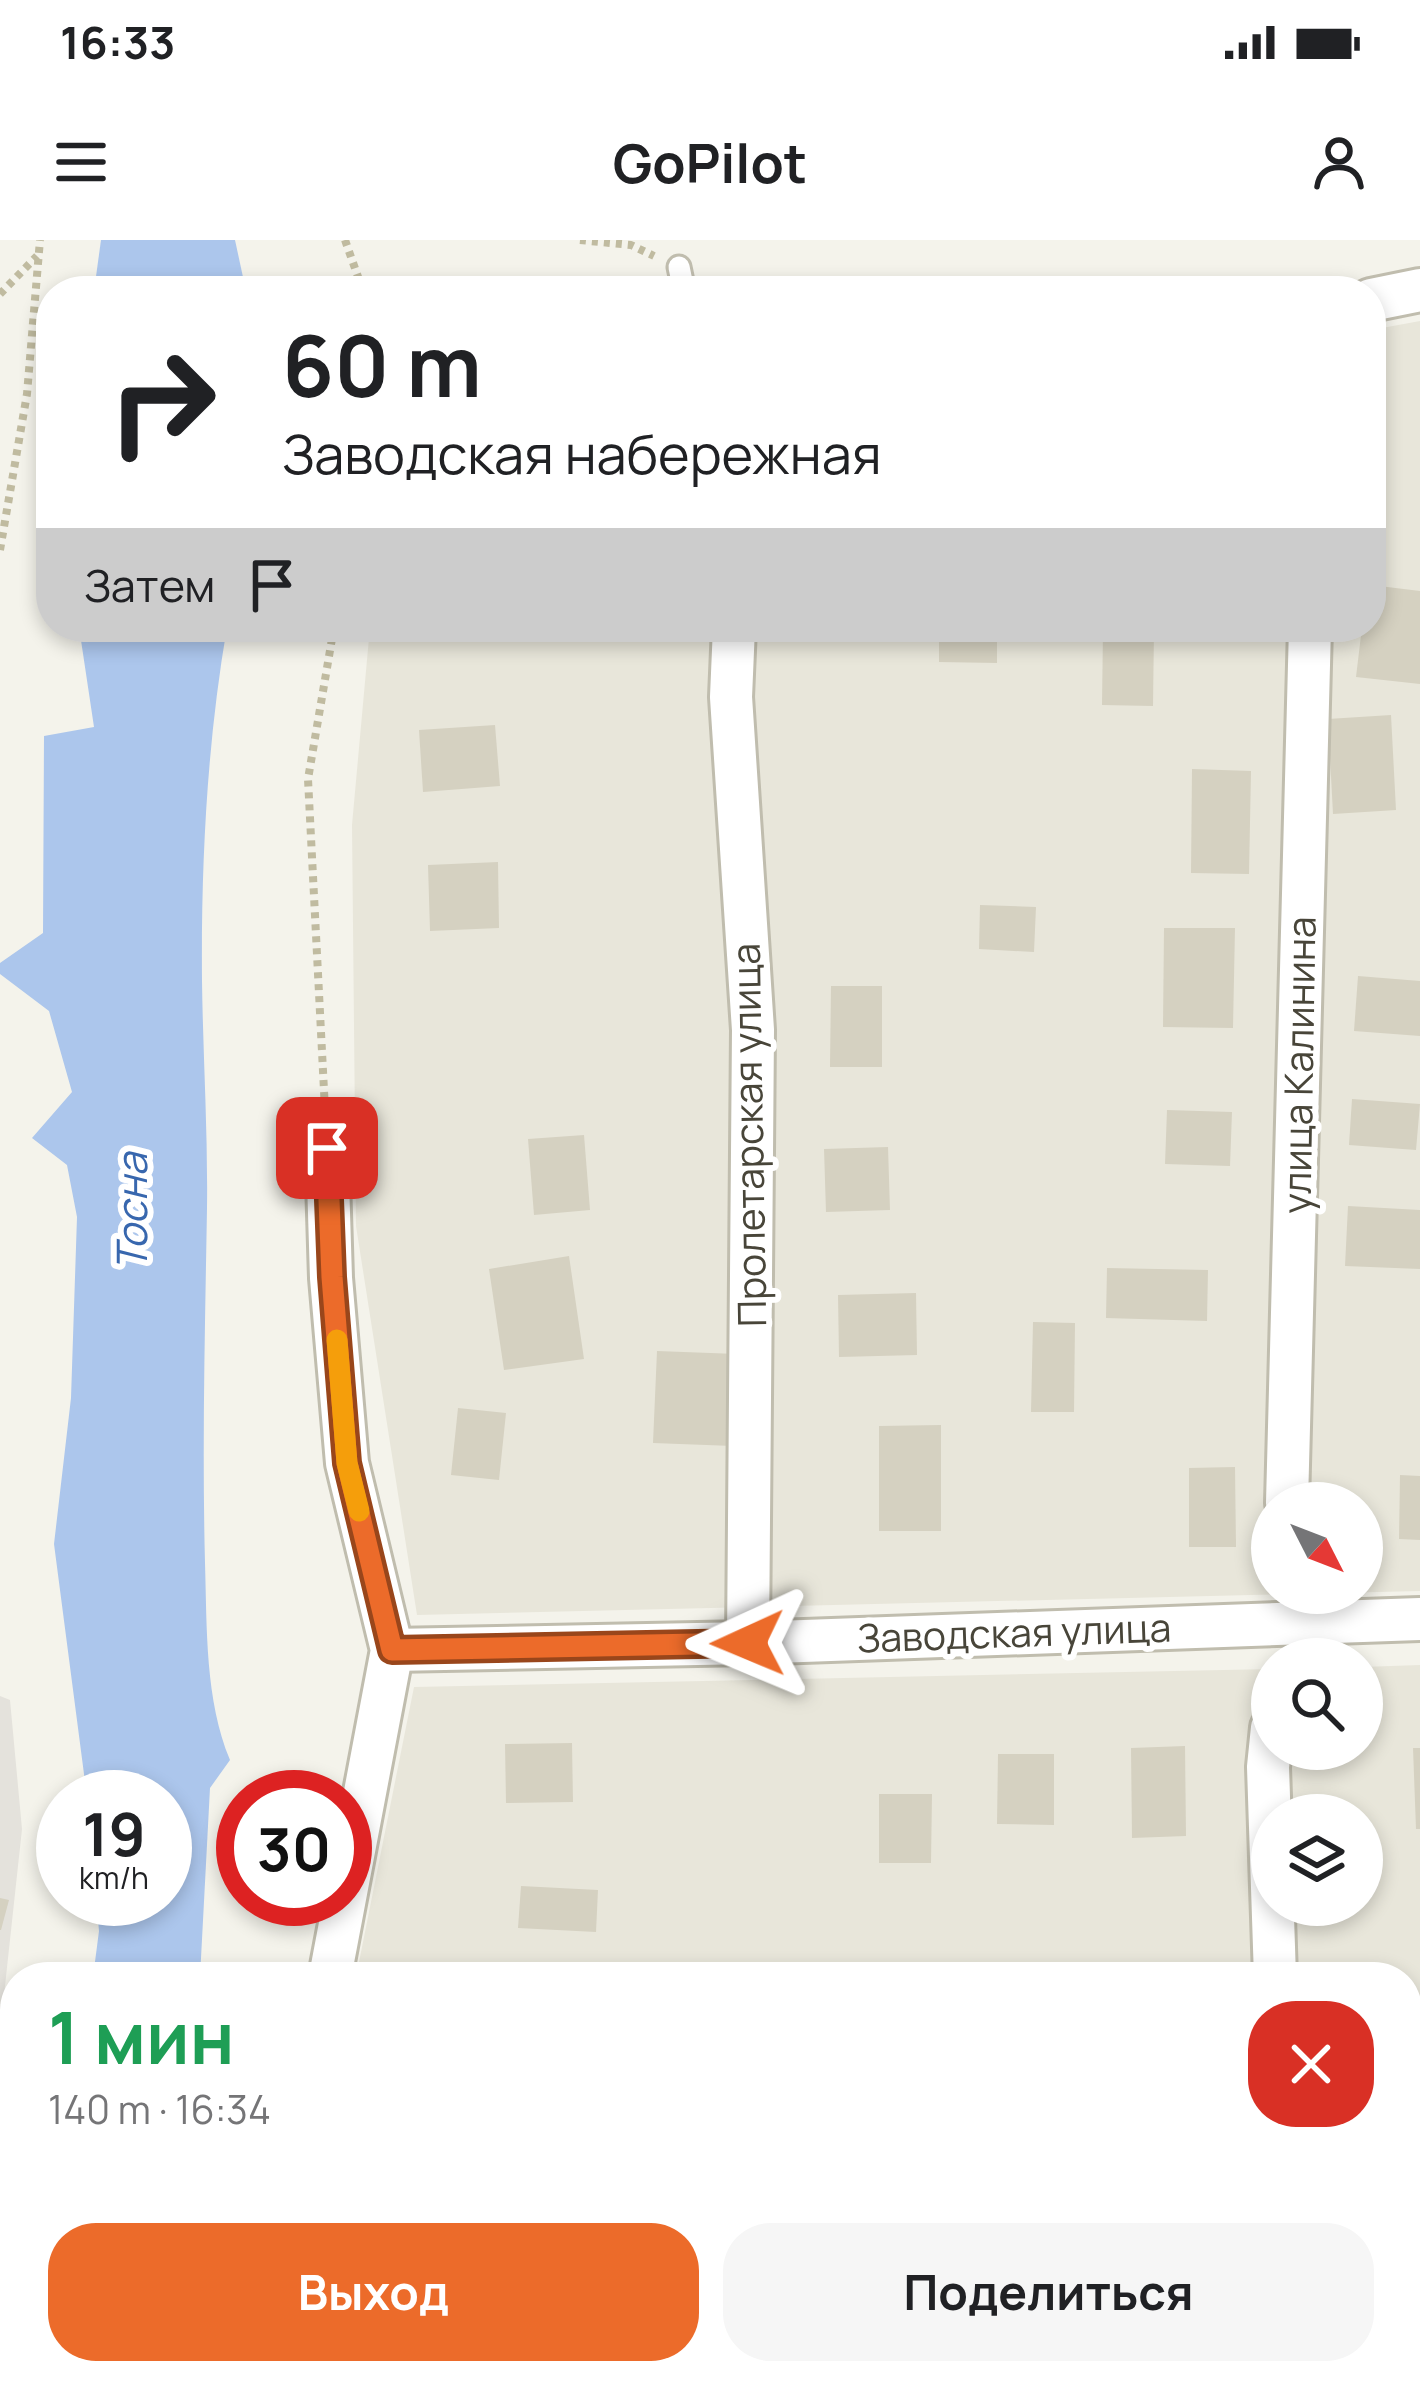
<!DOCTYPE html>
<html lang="ru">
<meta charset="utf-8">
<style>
:root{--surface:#fff;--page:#f6f6f6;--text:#202124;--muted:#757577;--accent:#ec6b2a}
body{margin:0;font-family:Manrope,sans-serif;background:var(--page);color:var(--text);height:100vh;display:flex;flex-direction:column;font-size:45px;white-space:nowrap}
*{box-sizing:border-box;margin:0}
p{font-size:39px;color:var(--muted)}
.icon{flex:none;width:66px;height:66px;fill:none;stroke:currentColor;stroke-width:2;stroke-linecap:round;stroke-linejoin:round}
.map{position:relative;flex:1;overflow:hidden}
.panel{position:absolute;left:0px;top:1722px;width:1422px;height:423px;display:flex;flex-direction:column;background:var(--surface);border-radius:48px 48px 0 0;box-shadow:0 6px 18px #0003}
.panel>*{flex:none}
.guide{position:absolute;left:36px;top:36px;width:1350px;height:366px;border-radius:48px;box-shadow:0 6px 18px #0003;background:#fff;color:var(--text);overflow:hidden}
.needle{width:78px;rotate:132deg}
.controls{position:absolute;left:1251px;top:1242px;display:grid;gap:24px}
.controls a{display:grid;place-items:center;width:132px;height:132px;border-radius:50%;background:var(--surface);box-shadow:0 6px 18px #0003;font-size:60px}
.speed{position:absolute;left:36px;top:1530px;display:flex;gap:24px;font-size:60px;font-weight:700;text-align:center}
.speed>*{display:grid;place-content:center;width:156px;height:156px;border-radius:50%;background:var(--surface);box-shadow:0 6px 18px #0003;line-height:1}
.speed small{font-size:30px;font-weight:400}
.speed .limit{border:18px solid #d22;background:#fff;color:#111}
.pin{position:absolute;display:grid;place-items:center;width:102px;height:102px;color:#fff;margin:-51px;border-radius:24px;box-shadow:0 6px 18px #0006}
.me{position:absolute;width:132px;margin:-66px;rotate:269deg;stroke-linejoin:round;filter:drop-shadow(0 0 9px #0008)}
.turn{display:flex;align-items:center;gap:42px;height:252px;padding:0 48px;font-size:54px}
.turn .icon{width:156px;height:156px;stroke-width:2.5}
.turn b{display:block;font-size:84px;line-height:102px}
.then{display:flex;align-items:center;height:114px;padding:0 48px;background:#0003;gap:24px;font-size:45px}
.round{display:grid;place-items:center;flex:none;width:126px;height:126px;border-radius:48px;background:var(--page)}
.overview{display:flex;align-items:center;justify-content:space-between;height:204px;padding:0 48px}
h1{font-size:72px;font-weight:700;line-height:90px;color:#1e9e55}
.action{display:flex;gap:24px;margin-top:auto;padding:24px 48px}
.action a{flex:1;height:138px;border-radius:48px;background:var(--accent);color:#fff;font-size:48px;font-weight:700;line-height:138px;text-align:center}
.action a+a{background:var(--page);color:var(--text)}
.status{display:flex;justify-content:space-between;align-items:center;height:84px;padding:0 60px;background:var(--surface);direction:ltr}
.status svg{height:33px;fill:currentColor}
header{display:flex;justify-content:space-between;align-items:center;height:156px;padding:0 48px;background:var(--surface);font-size:54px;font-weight:700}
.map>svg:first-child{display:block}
</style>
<div class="status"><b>16:33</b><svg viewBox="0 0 49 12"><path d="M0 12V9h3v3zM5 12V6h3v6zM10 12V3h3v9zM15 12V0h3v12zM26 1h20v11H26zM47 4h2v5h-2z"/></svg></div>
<header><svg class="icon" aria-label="menu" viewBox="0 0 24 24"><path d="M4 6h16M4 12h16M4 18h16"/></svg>GoPilot<svg class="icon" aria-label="person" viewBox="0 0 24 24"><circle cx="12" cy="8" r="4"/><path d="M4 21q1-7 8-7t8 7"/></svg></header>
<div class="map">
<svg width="1420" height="2144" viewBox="0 0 1420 2144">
<rect width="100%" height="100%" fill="#f4f3eb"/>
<g fill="#e8e6da" fill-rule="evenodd">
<path d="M1420,81V1351L417,1375L356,986L352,585L370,387H1371V90ZM1272,1263H1362V1353H1272Z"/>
<path d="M1420,1425V2144H257L261,2130H1407V1737H356L414,1447L1272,1429V1509H1362V1427ZM1272,1575H1362V1665H1272Z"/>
</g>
<path fill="#e4e2dc" d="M0,1456L10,1460L22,1589L0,1792Z"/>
<g fill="#acc6ec">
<path d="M101,0H235L246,51H94Z"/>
<path d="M79,387H227C207,503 201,623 202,741C203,817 208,892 207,968C205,1087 202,1205 205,1323C207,1389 205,1460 230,1520L210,1548L200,1737H93L99,1691L96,1659H165V1557H87L54,1304L71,1158L77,977L67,925L32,898L72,852L49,771L0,734V723L43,693L44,496L94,487Z"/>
<path d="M15,2110V2130H139L135,2144H0Z"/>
</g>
<g fill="#d5d1c1">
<path d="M1371,345L1420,351V444L1356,437L1362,387H1371Z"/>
<path d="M939,387H997V423L939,422Z"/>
<path d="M1103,389L1154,390L1153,466L1102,465Z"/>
<path d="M1391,475L1396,570L1333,574L1328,479Z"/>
<path d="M495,485L500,546L423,552L419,490Z"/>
<path d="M1192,529L1251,531L1249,634L1191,633Z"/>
<path d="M498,622L499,688L430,691L428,625Z"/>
<path d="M980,665L1036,667L1034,712L979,709Z"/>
<path d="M1164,688H1235L1233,788L1163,787Z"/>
<path d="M1358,736L1420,741V796L1354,791Z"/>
<path d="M831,746H882V827H830Z"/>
<path d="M1352,859L1420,864L1416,910L1349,905Z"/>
<path d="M1167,870L1232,872L1230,926L1165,924Z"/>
<path d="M584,895L590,970L534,975L528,899Z"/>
<path d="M888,907L890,970L826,972L824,909Z"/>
<path d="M1348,966L1420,970V1029L1345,1026Z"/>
<path d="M569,1016L584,1119L504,1130L489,1029Z"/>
<path d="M1107,1028L1208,1030L1207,1081L1106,1078Z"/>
<path d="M916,1053L917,1115L839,1117L838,1055Z"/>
<path d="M1033,1082L1075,1083L1074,1172H1031Z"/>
<path d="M657,1111L737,1114L733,1206L653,1203Z"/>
<path d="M458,1168L506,1173L499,1240L451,1235Z"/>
<path d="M941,1185V1291H879V1186Z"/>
<path d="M1235,1227L1236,1307H1189V1228Z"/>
<path d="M1400,1235L1420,1236V1300L1399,1299Z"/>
<path d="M572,1503L573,1562L506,1563L505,1504Z"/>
<path d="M1185,1506L1186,1596L1132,1598L1131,1508Z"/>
<path d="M1413,1508H1420V1589H1416Z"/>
<path d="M998,1514H1054V1585L997,1584Z"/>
<path d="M879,1554H932L931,1623H879Z"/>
<path d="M521,1646L598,1650L596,1692L518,1688Z"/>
<path d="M0,1658L9,1660L1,1690H0Z"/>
<path d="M1407,1763H1420V1818L1407,1819Z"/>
<path d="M1420,1907V1955L1407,1958V1910Z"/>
</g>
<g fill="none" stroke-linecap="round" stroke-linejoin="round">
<defs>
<path id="service" d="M679,27L684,51"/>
<g id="minor">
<path d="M1371,60L1420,50"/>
<path d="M734,387L731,457L753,790L748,1403"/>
<path d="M327,908L331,1038L347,1223L392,1410L330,1737"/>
<path d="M1287,1263L1310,387"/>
<path d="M392,1410L748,1403L1420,1379"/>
<path d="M1272,1488L1268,1527L1275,1737"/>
<path d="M1385,2130L1388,2144"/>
<path d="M236,2144L239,2130"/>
<path d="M959,2144L1111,2130"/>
</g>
</defs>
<use href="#service" stroke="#c0bdae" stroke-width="27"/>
<use href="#minor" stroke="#c0bdae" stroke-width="48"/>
<g stroke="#c0bba0" stroke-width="8" stroke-dasharray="6 6" stroke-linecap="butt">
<path d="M345,0L363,51"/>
<path d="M580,0L631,5L654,16"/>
<path d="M0,54L37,16"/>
<path d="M0,310L27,154L40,0"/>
<path d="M325,870L308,539L334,387"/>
</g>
<use href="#service" stroke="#fff" stroke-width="21"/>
<use href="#minor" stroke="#fff" stroke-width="42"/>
</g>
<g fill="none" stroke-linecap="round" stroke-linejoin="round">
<defs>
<path id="route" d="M327,908L332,1037L347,1223L392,1410L748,1403"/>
</defs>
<use href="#route" stroke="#99461b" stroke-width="30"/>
<use href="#route" stroke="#ec6b2a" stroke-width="21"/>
<path stroke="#f59e0b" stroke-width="21" d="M337,1100L347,1223L359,1271"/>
</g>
<g text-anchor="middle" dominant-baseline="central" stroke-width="12" stroke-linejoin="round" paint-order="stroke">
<g font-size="39" fill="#484539" stroke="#fff">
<text transform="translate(1298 825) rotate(-89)">улица Калинина</text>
<text transform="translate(748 895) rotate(-91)">Пролетарская улица</text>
<text transform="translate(1014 1392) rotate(-2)">Заводская улица</text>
</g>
<g font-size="42" font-style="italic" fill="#3867ae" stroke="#fff">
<text transform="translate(131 972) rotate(-90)">Тосна</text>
</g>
</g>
</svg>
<div class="controls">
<a><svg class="needle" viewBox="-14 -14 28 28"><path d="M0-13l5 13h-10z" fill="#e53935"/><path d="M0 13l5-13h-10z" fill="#757577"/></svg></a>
<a><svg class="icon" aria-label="search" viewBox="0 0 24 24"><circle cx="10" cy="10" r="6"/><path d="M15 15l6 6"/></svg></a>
<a><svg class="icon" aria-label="layers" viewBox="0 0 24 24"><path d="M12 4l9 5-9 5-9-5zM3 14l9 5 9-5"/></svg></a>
</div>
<div class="speed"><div>19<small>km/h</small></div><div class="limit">30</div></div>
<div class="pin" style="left:327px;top:908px;background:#d93025"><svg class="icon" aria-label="arrive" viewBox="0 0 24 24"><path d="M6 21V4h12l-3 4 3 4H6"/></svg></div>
<svg class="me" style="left:748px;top:1403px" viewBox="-20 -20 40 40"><path d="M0-17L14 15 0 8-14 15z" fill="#ec6b2a" stroke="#fff" stroke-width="4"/></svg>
<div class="guide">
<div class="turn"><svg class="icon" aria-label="right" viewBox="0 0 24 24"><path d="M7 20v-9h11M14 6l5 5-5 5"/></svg><div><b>60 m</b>Заводская набережная</div></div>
<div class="then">Затем<svg class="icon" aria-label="arrive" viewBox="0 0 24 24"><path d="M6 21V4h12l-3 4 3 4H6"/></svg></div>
</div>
<section class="panel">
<div class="overview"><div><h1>1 мин</h1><p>140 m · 16:34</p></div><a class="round" style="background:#d93025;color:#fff"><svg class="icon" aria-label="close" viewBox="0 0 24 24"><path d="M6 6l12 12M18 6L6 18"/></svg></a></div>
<div class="action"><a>Выход</a><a>Поделиться</a></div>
</section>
</div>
